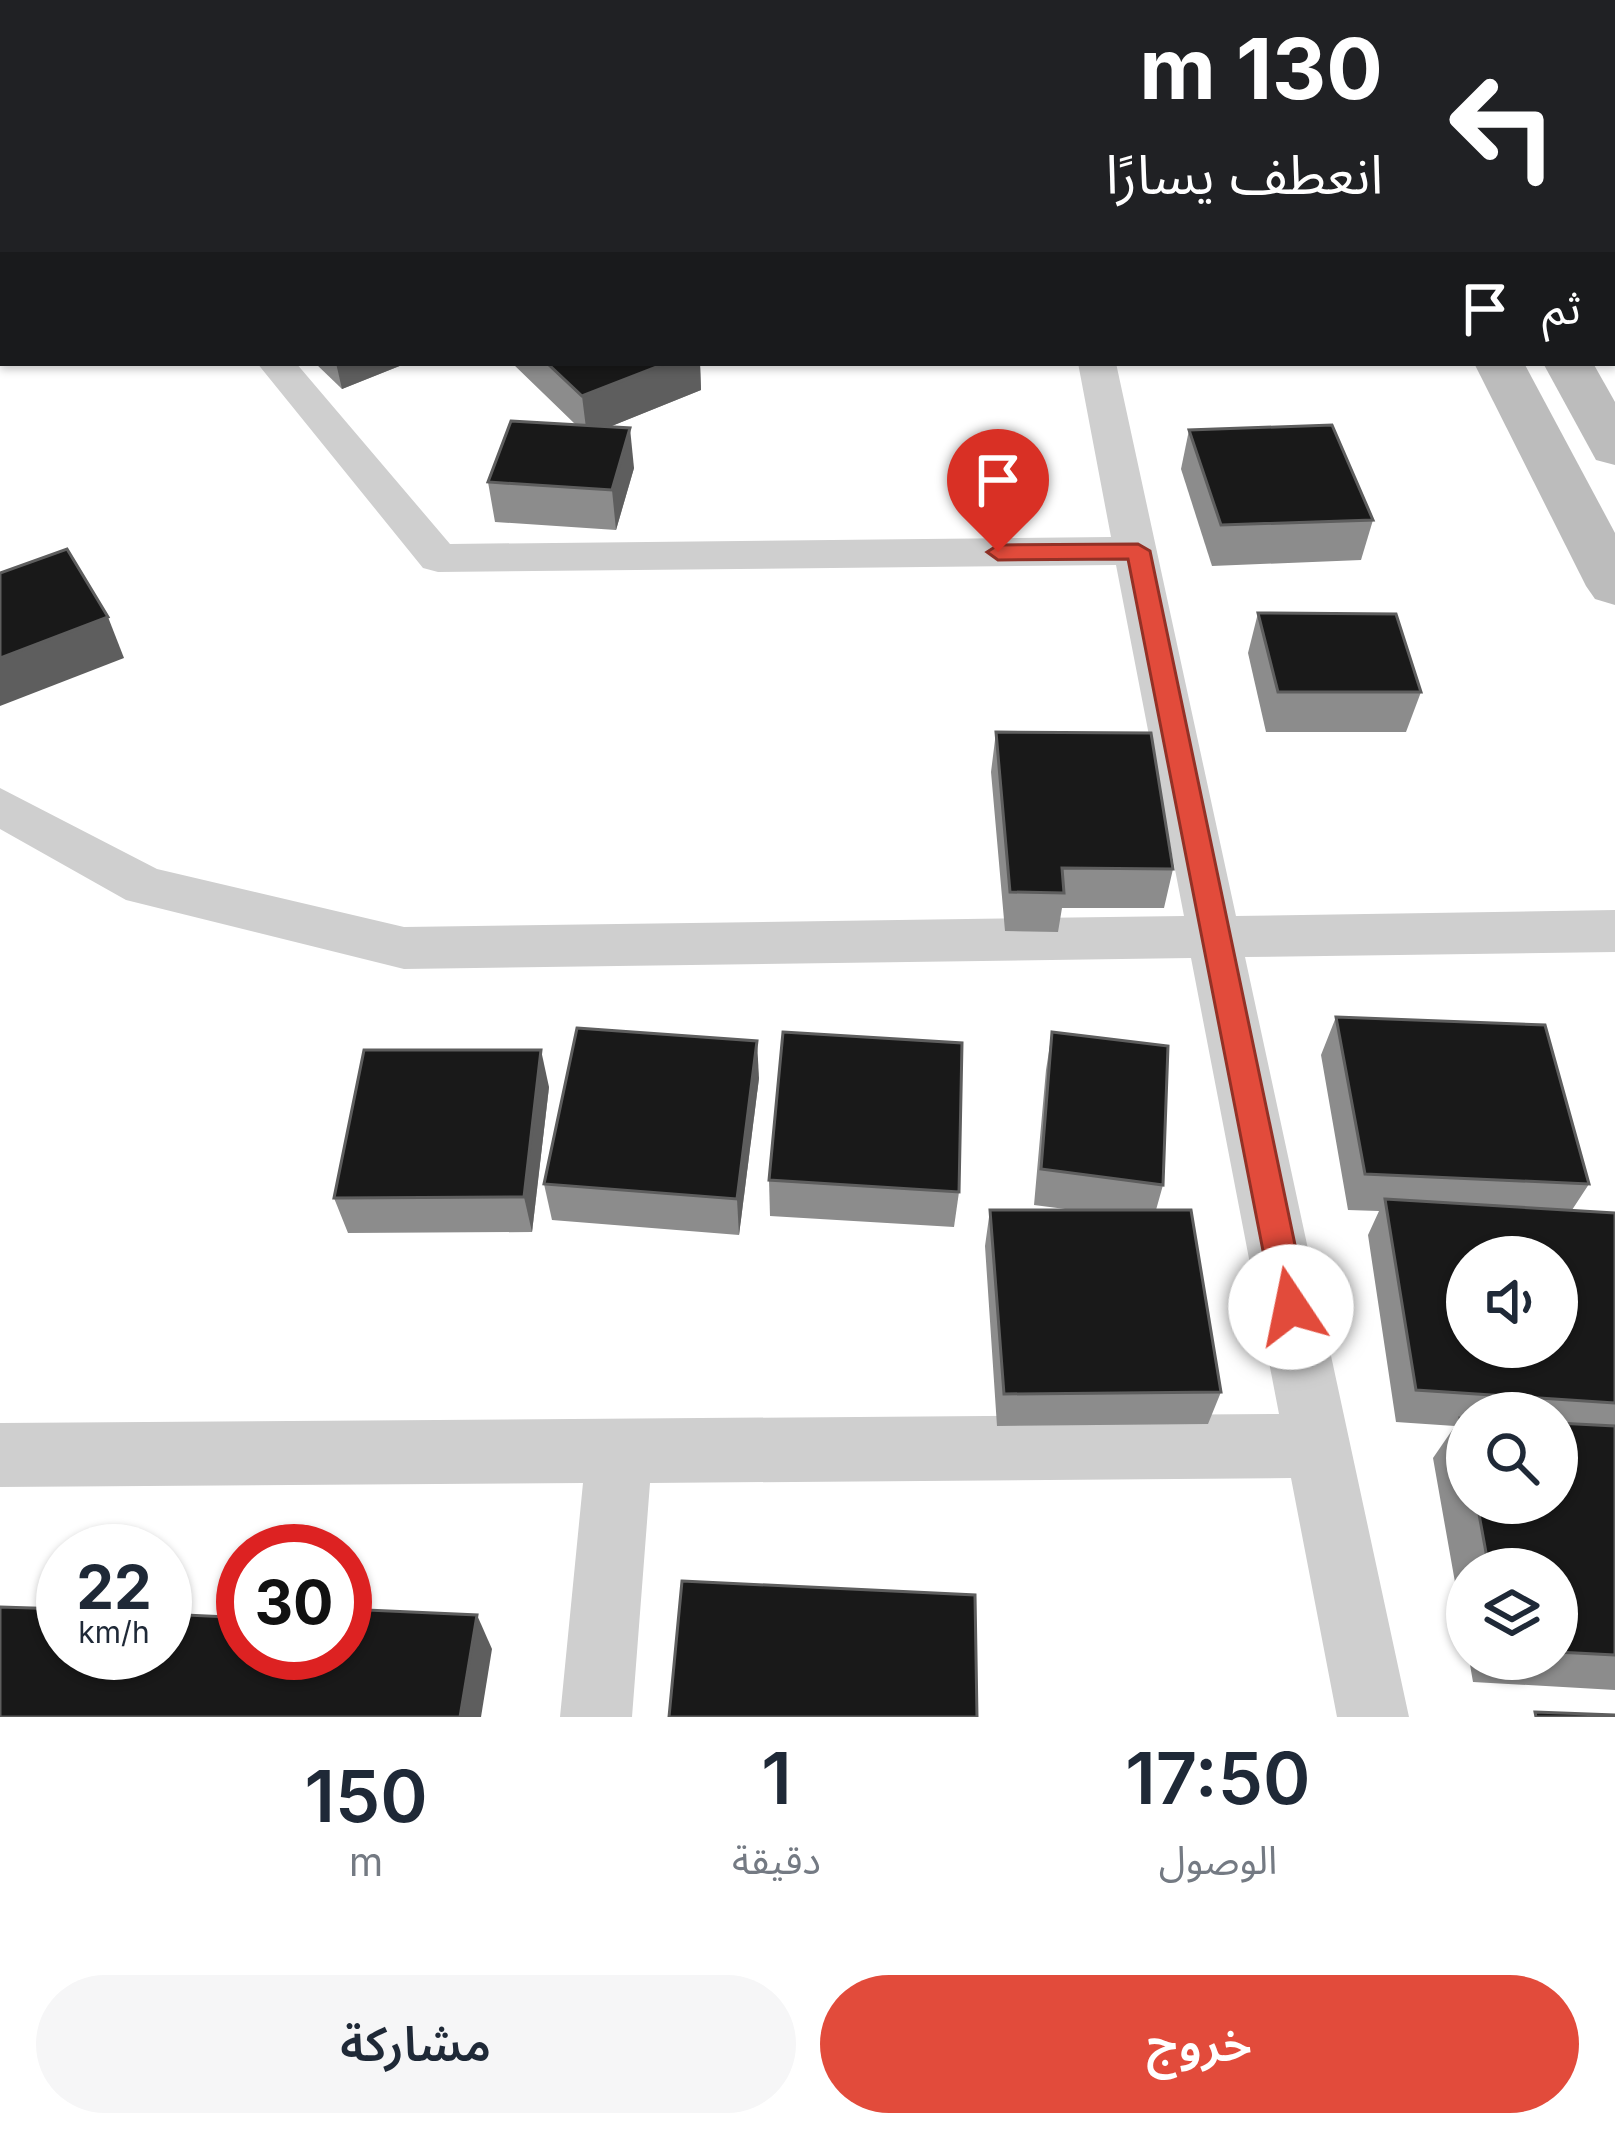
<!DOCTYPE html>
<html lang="ar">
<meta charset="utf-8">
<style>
:root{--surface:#fff;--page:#f6f6f7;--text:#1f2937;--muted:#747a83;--accent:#e24b3b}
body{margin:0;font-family:Inter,"Noto Sans Arabic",sans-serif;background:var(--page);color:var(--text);direction:rtl;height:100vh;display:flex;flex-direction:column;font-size:45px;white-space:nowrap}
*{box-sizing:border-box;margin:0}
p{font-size:39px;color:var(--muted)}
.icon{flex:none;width:66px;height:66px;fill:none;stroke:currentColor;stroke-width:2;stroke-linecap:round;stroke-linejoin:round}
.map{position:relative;height:1717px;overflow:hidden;direction:ltr}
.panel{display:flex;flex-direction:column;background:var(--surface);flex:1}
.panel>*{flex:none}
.top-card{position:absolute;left:0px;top:0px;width:1617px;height:366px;box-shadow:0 3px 9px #0004;direction:rtl;background:#202124;color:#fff;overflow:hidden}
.fabs{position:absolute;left:1446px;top:1236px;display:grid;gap:24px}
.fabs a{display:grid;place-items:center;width:132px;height:132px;border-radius:50%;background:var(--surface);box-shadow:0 3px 9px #0004;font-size:60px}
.speed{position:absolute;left:36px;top:1524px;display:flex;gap:24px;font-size:60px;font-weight:700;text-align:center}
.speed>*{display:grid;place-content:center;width:156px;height:156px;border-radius:50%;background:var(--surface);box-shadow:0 3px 9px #0004;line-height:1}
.speed small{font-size:30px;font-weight:400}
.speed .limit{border:18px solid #d22;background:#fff;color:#111}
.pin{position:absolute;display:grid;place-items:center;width:102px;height:102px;color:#fff;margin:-123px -51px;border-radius:50% 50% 50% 0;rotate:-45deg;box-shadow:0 0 12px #0007}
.pin .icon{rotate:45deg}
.me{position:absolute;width:132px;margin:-66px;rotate:349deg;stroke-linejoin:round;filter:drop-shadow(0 0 9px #0008)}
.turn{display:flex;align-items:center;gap:42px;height:252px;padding:0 36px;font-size:54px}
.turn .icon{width:156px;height:156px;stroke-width:2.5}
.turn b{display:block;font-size:84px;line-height:102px}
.then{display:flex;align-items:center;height:114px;padding:0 36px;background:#0003;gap:24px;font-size:45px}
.eta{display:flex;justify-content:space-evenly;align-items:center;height:204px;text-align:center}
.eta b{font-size:72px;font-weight:600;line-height:84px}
.button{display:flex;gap:24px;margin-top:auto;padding:24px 36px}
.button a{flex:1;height:138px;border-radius:72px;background:var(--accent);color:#fff;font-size:48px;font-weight:600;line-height:138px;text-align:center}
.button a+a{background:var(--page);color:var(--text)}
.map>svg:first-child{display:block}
</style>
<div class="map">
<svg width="1615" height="1717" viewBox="0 0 1615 1717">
<rect width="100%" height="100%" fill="#fff"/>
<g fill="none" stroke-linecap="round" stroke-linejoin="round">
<g fill="#cfcfcf" fill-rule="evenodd">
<path d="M114,0H152L112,3Z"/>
<path d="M326,0H364L324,3Z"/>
<path d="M567,0H600L602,3H569Z"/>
<path d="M3,30V48L0,49V31Z"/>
<path d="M3,95V115L0,116V96Z"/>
<path d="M3,243V265L0,266V244Z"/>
<path d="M257,363H296L450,544L1111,537L1078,363H1116L1236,916L1615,910V952L1245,957L1409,1717H1337L1291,1478L650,1483L632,1717H560L583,1483L0,1487V1423L1279,1414L1191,958L404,969L126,900L0,829V788L157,869L404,927L1184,916L1116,565L438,572L423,568Z"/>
</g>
<g fill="#bcbcbc" fill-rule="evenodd">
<path d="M1291,0H1329L1331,3H1293Z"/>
<path d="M1352,0H1390L1392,3H1354Z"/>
<path d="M1474,363H1524L1615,533V605L1595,599L1586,586Z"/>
<path d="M1543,363H1593L1615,402V465L1596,460Z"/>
</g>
</g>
<g fill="#8c8c8c" fill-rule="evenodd">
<path d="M385,0H523L524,3H385Z"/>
<path d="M1403,0H1537L1539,3H1405Z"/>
<path d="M1539,0H1614L1613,3H1544Z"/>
<path d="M315,363H407L342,389Z"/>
<path d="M512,363H700L701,390L609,427L634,468L616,530L495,522L488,482L575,424Z"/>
<path d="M1189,430L1373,520L1361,560L1212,566L1181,469Z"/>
<path d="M1258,613L1421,692L1406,732H1266L1248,653Z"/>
<path d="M996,732L1173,869L1164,908H1062L1058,932L1005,931L991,772Z"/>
<path d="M1336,1017L1589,1184L1572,1210L1615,1213V1690L1473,1682L1469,1659H1557V1569H1467V1650L1433,1458L1455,1426L1396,1422L1368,1235L1379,1211L1348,1210L1321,1055ZM1467,1413H1557V1503H1467Z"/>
<path d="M1052,1032L1163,1185L1156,1210L1221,1392L1208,1424L997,1426L985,1246L990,1210H1073L1034,1205L1046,1070Z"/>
<path d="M759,1078L739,1235L552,1220L544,1184Z"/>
<path d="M549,1087L532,1232L348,1233L334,1198Z"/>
<path d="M769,1180L959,1192L954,1227L770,1216Z"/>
</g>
<g fill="#5e5e5e">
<path d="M0,0H89L80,3H3V28L0,29Z"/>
<path d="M442,0H523L524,3H433Z"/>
<path d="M1592,0H1614L1613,3H1591Z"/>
<path d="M0,209L3,217V240L0,241Z"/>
<path d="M336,363H407L342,389Z"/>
<path d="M667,363H700L701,390L587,436L582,396Z"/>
<path d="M630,428L634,468L616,530L612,490Z"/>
<path d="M108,617L124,658L0,706V658Z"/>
<path d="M757,1041L759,1078L739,1235L737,1199Z"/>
<path d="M541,1050L549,1087L532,1232L524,1197Z"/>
<path d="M477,1615L492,1649L481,1717H460Z"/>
</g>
<g fill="#191919" stroke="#5e5e5e" stroke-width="3" fill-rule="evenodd">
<path d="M412,0H442L433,3H417Z"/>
<path d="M1508,0H1537L1539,3H1510Z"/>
<rect x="1614" y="139" width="1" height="65"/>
<path d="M547,363H667L582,396Z"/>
<path d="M511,421L630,428L612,490L488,482Z"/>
<path d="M1332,425L1373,520L1221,525L1189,430Z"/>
<path d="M67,549L108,617L0,658V573Z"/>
<path d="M1258,613L1396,614L1421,692H1278Z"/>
<path d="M996,732L1151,733L1173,869L1062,868L1064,893L1010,892Z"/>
<path d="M1336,1017L1545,1025L1589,1184L1365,1174Z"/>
<path d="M577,1028L757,1041L737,1199L544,1184Z"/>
<path d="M783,1032L962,1043L959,1192L769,1180Z"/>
<path d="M1052,1032L1168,1046L1163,1185L1041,1169Z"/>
<path d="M364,1050H541L524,1197L334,1198Z"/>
<path d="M1385,1199L1615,1213V1403L1416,1390ZM1467,1257H1557V1347H1467Z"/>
<path d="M990,1210H1191L1221,1392L1004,1394Z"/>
<path d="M1460,1418H1467V1453Z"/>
<path d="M1557,1423L1615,1426V1655L1557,1652V1569H1489L1477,1503H1557Z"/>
<path d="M682,1581L975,1595L977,1717H669Z"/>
<path d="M232,1603L243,1604V1653H345V1609L477,1615L460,1717H0V1607L63,1609V1653H165V1614L228,1617Z"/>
<path d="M1535,1712L1615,1715V1717H1536Z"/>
</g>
<path fill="#e24b3b" stroke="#933126" stroke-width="3" d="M1138,544L1150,551L1308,1307L1303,1318L1291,1323L1279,1318L1274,1307L1128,559L998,560L987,552L998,545Z"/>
</svg>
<div class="fabs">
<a><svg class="icon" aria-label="sound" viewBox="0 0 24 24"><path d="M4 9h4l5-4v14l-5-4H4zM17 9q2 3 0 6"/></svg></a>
<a><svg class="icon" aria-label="search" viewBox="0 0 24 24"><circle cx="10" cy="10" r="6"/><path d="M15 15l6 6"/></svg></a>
<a><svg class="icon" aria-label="layers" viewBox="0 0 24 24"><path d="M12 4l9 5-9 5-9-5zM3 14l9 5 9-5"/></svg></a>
</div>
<div class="speed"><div>22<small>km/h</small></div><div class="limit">30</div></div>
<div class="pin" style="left:998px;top:552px;background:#d93025"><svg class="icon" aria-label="arrive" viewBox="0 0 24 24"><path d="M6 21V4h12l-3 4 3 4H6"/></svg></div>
<svg class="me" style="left:1291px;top:1307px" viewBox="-20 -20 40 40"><circle r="19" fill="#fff"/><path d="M0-13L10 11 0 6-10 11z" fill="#e24b3b"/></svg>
<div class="top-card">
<div class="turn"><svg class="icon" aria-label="left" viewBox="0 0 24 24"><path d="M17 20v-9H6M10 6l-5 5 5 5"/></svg><div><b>130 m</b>انعطف يسارًا</div></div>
<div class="then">ثم<svg class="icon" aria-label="arrive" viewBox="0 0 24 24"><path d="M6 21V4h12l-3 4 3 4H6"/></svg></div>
</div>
</div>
<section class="panel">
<div class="eta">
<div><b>17:50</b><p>الوصول</p></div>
<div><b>1</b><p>دقيقة</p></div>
<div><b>150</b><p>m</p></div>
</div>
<div class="button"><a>خروج</a><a>مشاركة</a></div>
</section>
